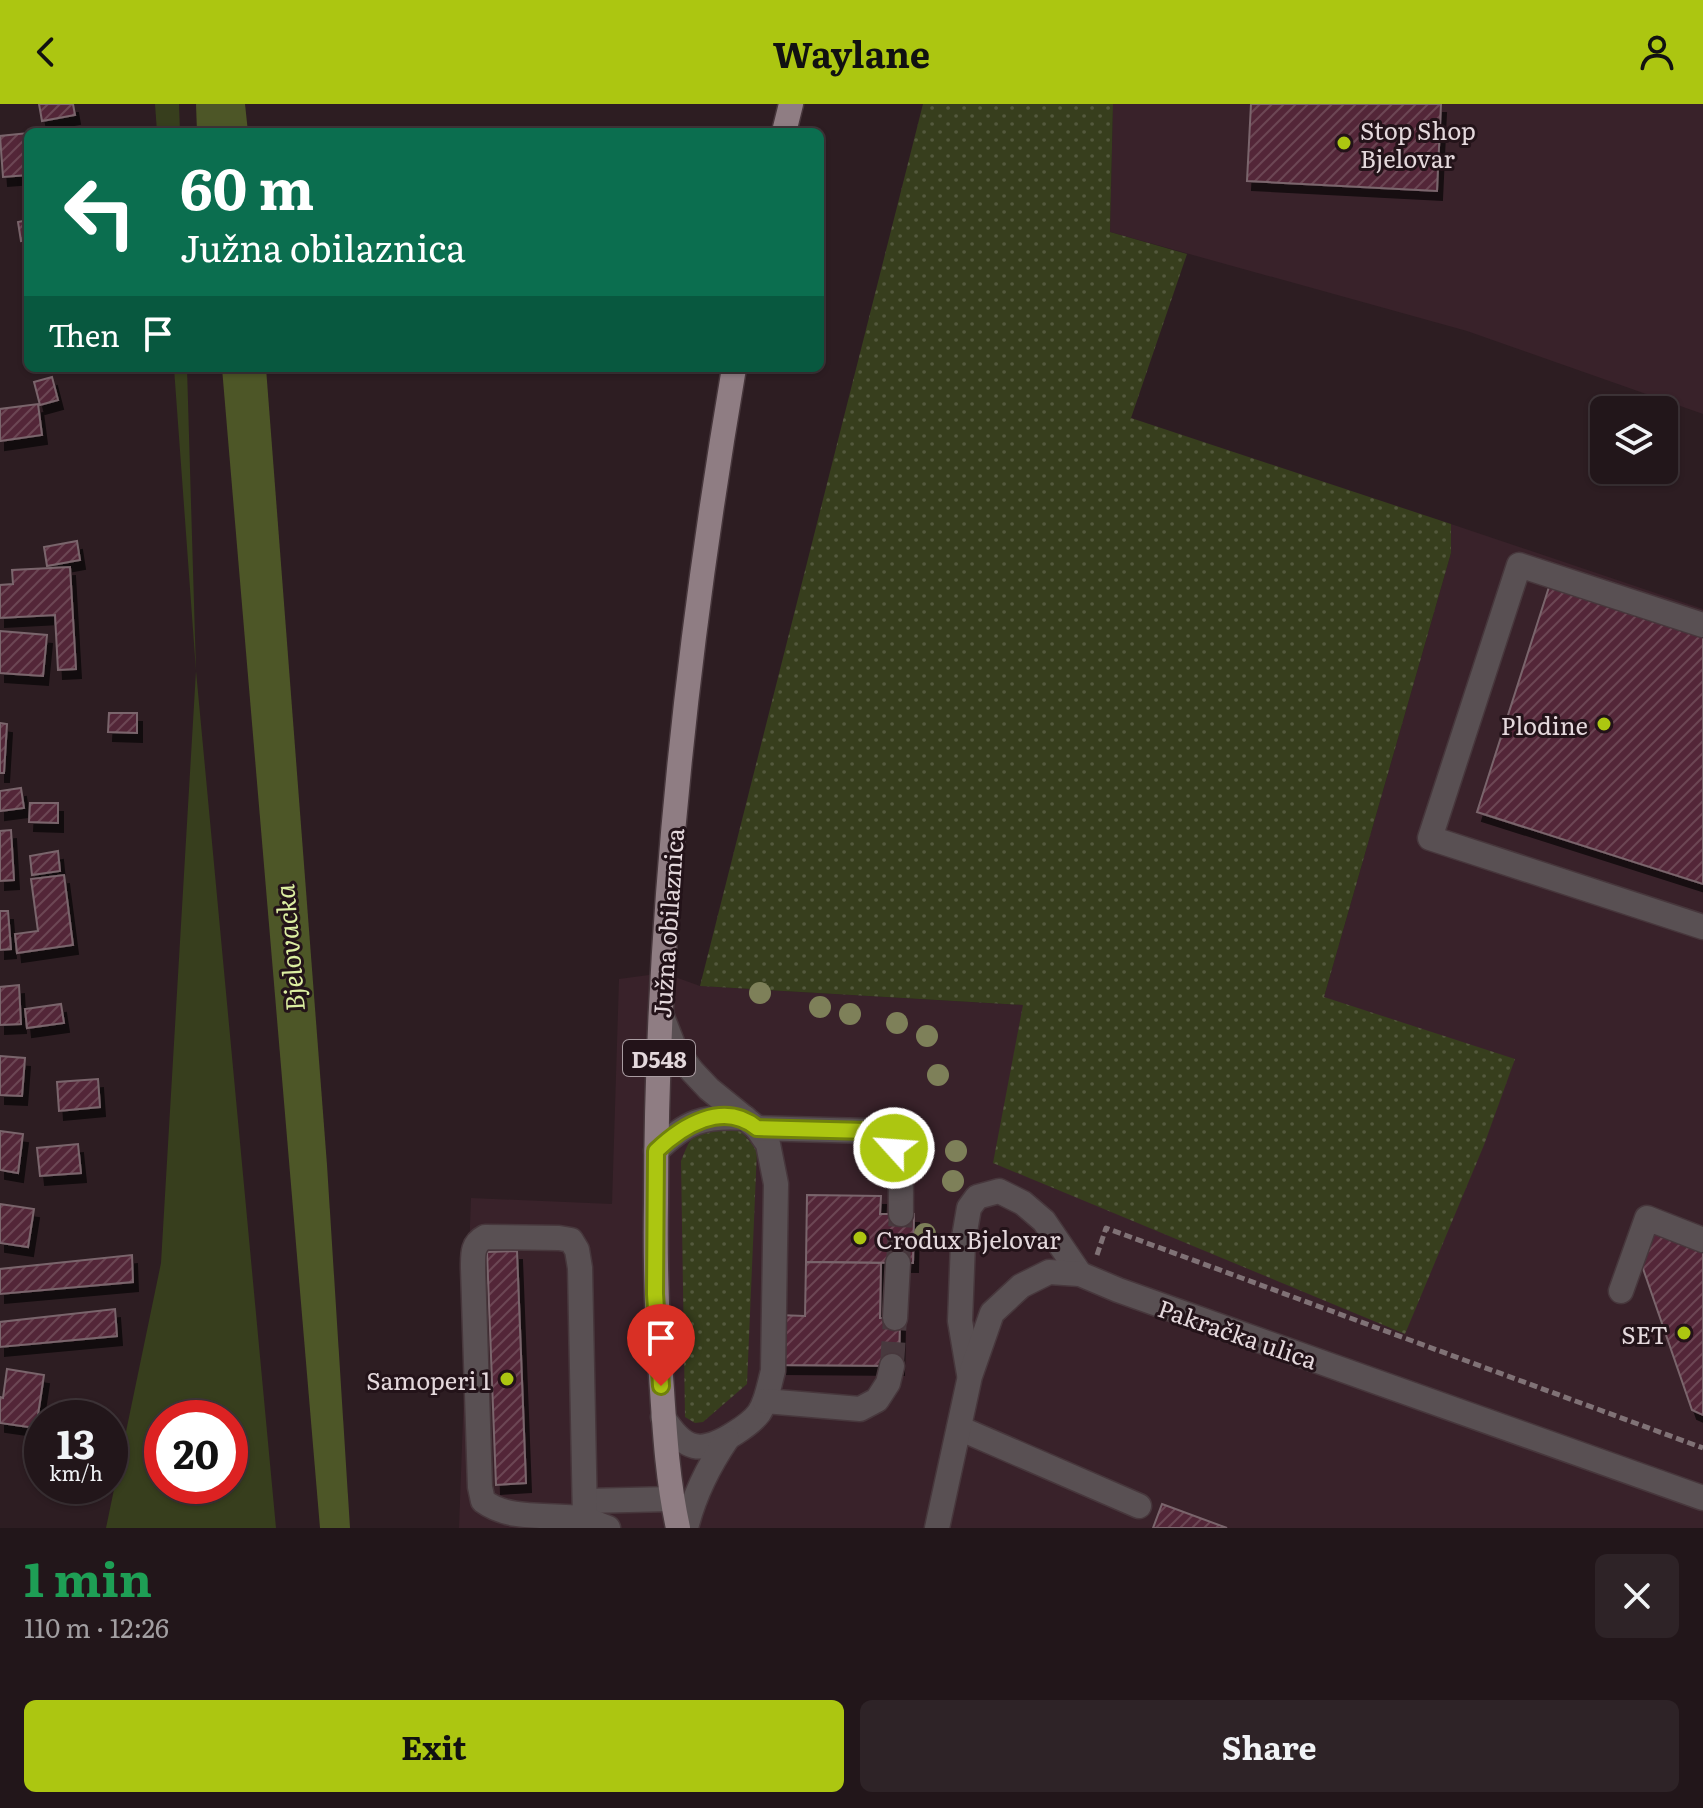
<!DOCTYPE html>
<meta charset="utf-8">
<style>
:root{--surface:#22161a;--page:#2e2327;--text:#f1f3f6;--muted:#a29fa2;--line:#3f3539;--accent:#acc611}
body{margin:0;font-family:Literata,serif;background:var(--page);color:var(--text);height:100vh;display:flex;flex-direction:column;font-size:30px;white-space:nowrap}
*{box-sizing:border-box;margin:0}
p{font-size:26px;color:var(--muted)}
.icon{flex:none;width:44px;height:44px;fill:none;stroke:currentColor;stroke-width:2;stroke-linecap:round;stroke-linejoin:round}
.map{position:relative;height:1424px;overflow:hidden}
.panel{display:flex;flex-direction:column;background:var(--surface);flex:1}
.panel>*{flex:none}
.top-card{position:absolute;left:24px;top:24px;width:800px;height:244px;border-radius:12px;box-shadow:0 2px 6px #0004,0 0 0 2px var(--line);background:#0b6e4f;color:#fff;overflow:hidden}
.tools{position:absolute;left:1590px;top:292px;display:grid;gap:16px}
.tools a{display:grid;place-items:center;width:88px;height:88px;border-radius:12px;background:var(--surface);box-shadow:0 2px 6px #0004,0 0 0 2px var(--line);font-size:40px}
.speed{position:absolute;left:24px;top:1296px;display:flex;gap:16px;font-size:40px;font-weight:700;text-align:center}
.speed>*{display:grid;place-content:center;width:104px;height:104px;border-radius:50%;background:var(--surface);box-shadow:0 2px 6px #0004,0 0 0 2px var(--line);line-height:1}
.speed small{font-size:20px;font-weight:400}
.speed .limit{border:12px solid #d22;background:#fff;color:#111}
.pin{position:absolute;display:grid;place-items:center;width:68px;height:68px;color:#fff;margin:-82px -34px;border-radius:50% 50% 50% 0;rotate:-45deg;box-shadow:0 0 8px #0007}
.pin .icon{rotate:45deg}
.me{position:absolute;width:88px;margin:-44px;rotate:296deg;stroke-linejoin:round;filter:drop-shadow(0 0 6px #0008)}
.turn{display:flex;align-items:center;gap:28px;height:168px;padding:0 24px;font-size:36px}
.turn .icon{width:104px;height:104px;stroke-width:2.5}
.turn b{display:block;font-size:56px;line-height:68px}
.then{display:flex;align-items:center;height:76px;padding:0 24px;background:#0003;gap:16px;font-size:30px}
.round{display:grid;place-items:center;flex:none;width:84px;height:84px;border-radius:12px;background:var(--page)}
.summary{display:flex;align-items:center;justify-content:space-between;height:136px;padding:0 24px}
h1{font-size:48px;font-weight:700;line-height:60px;color:#1e9e55}
.button{display:flex;gap:16px;margin-top:auto;padding:16px 24px}
.button a{flex:1;height:92px;border-radius:12px;background:var(--accent);color:#111;font-size:32px;font-weight:700;line-height:92px;text-align:center}
.button a+a{background:var(--page);color:var(--text)}
header{display:flex;justify-content:space-between;align-items:center;height:104px;padding:0 24px;background:var(--accent);color:#111;font-size:36px;font-weight:700}
.map>svg:first-child{display:block}
</style>
<header><svg class="icon" aria-label="back" viewBox="0 0 24 24"><path d="M15 5l-7 7 7 7"/></svg>Waylane<svg class="icon" aria-label="person" viewBox="0 0 24 24"><circle cx="12" cy="8" r="4"/><path d="M4 21q1-7 8-7t8 7"/></svg></header>
<div class="map">
<svg width="1703" height="1424" viewBox="0 0 1703 1424">
<defs>
<pattern id="grass-dots" width="8" height="8" patternUnits="userSpaceOnUse" patternTransform="scale(2)"><rect width="8" height="8" fill="#373e1d"/><path d="M2 2h.1M6 6h.1" fill="none" stroke="#54593d" stroke-width="1.8" stroke-linecap="round"/></pattern>
<pattern id="building-hatch" width="6" height="6" patternUnits="userSpaceOnUse" patternTransform="scale(2)"><rect width="6" height="6" fill="#532738"/><path d="M-1 1l2-2M0 6l6-6M5 7l2-2" fill="none" stroke="#6c4654"/></pattern>
<filter id="shadow"><feDropShadow dx="5" dy="9" stdDeviation="0" flood-color="#0009"/></filter>
</defs>
<rect width="100%" height="100%" fill="#2d1d22"/>
<g fill="#39222a">
<path d="M1113,0H1703V310L1467,227L1110,128Z"/>
<path d="M1451,420L1703,505V1424H459L471,1094L612,1100L619,875L664,869L700,882L1024,901L1324,893L1451,449Z"/>
</g>
<g fill="url(#grass-dots)">
<path d="M923,0H1113L1110,128L1187,150L1131,314L1451,420V449L1324,893L1515,955L1484,1041L1405,1230L993,1059L1023,901L700,882Z"/>
<path d="M719,1022L740,1026L757,1046L747,1280L703,1318L695,1319L685,1313L681,1057C691,1033 693,1025 719,1022Z"/>
</g>
<g fill="#373e1d" fill-rule="evenodd">
<path d="M155,0H179L180,28H157Z"/>
<path d="M174,264H187L196,567L276,1424H106L161,1159L196,567ZM162,1314H230V1382H162Z"/>
</g>
<g fill="#4d5627">
<path d="M196,0H245L248,28H197Z"/>
<path d="M222,264H266L327,1061L350,1424H320Z"/>
</g>
<g fill="url(#building-hatch)" stroke="#7a656c" stroke-width="2" filter="url(#shadow)">
<path d="M39,0H73L75,11L42,17Z"/>
<path d="M1251,0H1441L1437,87L1247,77Z"/>
<path d="M28,29V71L3,73L0,32Z"/>
<path d="M28,116V136L21,137L18,118Z"/>
<path d="M52,273L58,296L40,301L34,278Z"/>
<path d="M38,300L42,331L0,337V305Z"/>
<path d="M77,437L80,456L47,462L44,443Z"/>
<path d="M70,463L76,565L58,566L55,511L0,514V481L13,480L12,466Z"/>
<path d="M1549,483L1703,531V780L1477,708Z"/>
<path d="M0,527L47,531L43,572L0,569Z"/>
<path d="M109,609H137V629L108,628Z"/>
<path d="M0,619L7,620L4,669H0Z"/>
<path d="M21,684L24,704L0,707V687Z"/>
<path d="M30,699H58V719L29,718Z"/>
<path d="M11,726L14,776L0,777V727Z"/>
<path d="M58,747L60,767L32,771L30,752Z"/>
<path d="M64,771L73,841L17,849L15,830L38,827L31,775Z"/>
<path d="M0,807H8L11,845L0,846Z"/>
<path d="M19,881L21,920L0,921V883Z"/>
<path d="M61,900L64,919L27,924L25,905Z"/>
<path d="M0,952L25,954L22,992L0,991Z"/>
<path d="M98,975L100,1003L59,1007L57,978Z"/>
<path d="M0,1027L23,1030L18,1069L0,1066Z"/>
<path d="M78,1040L81,1069L40,1072L37,1044Z"/>
<path d="M807,1091L881,1092L880,1110H914L913,1159L806,1158Z"/>
<path d="M0,1100L34,1105L28,1143L0,1139Z"/>
<path d="M1652,1123L1703,1145V1311L1692,1306L1639,1153Z"/>
<path d="M517,1147L526,1379L496,1381L487,1148Z"/>
<path d="M132,1151L133,1178L0,1190V1165Z"/>
<path d="M806,1158L881,1159L880,1214H900L899,1262L777,1261L778,1211L805,1212Z"/>
<path d="M115,1205L117,1232L0,1243V1218Z"/>
<path d="M7,1265L44,1271L36,1324L0,1319V1293L3,1294Z"/>
<path d="M1162,1400L1227,1424H1153Z"/>
</g>
<g fill="none" stroke-linecap="round" stroke-linejoin="round">
<g stroke="#48393e" stroke-width="24" stroke-dasharray="24 12" stroke-linecap="butt">
<path d="M898,1159L901,1110"/>
<path d="M892,1262L895,1214"/>
</g>
<defs>
<g id="minor">
<path d="M1703,521L1519,461L1430,734L1703,823"/>
<path d="M661,910L674,943L692,967L709,985L757,1024L768,1040L776,1080L773,1267C769,1281 767,1297 759,1309C753,1317 743,1324 735,1329C701,1351 684,1347 663,1313"/>
<path d="M757,1024L868,1027C907,1043 900,1074 901,1110"/>
<path d="M656,1047C686,1018 703,1011 745,1014"/>
<path d="M1621,1187L1647,1114L1703,1136"/>
<path d="M895,1214L898,1159"/>
<path d="M969,1270L960,1217L963,1139L969,1104L977,1093L999,1087L1023,1099L1044,1117L1080,1170"/>
<path d="M765,1297L860,1305L877,1296L888,1279L892,1262"/>
<path d="M959,1324L1139,1402"/>
<path d="M586,1397L671,1395"/>
<path d="M585,1415L580,1164L577,1146L571,1136L559,1134L485,1133C472,1140 473,1150 473,1164L480,1383L483,1397C511,1418 551,1409 584,1415C592,1417 600,1421 608,1424"/>
<path d="M686,1424C694,1391 708,1363 727,1335"/>
<path d="M937,1424L970,1272L992,1209L1021,1182L1049,1168L1080,1170L1118,1186L1703,1394"/>
</g>
<g id="major">
<path d="M784,28L791,0"/>
<path d="M678,1424C668,1378 665,1333 662,1286C657,1224 655,1162 656,1099C656,820 687,539 734,264"/>
</g>
</defs>
<use href="#minor" stroke="#47373c" stroke-width="27"/>
<use href="#major" stroke="#47373c" stroke-width="27"/>
<path stroke="#807276" stroke-width="5" stroke-dasharray="8 4" stroke-linecap="butt" d="M1097,1151L1106,1124L1703,1344"/>
<use href="#minor" stroke="#595053" stroke-width="24"/>
<use href="#major" stroke="#8f7d83" stroke-width="24"/>
</g>
<g fill="#7e8059">
<circle cx="760" cy="889" r="11"/>
<circle cx="820" cy="903" r="11"/>
<circle cx="850" cy="910" r="11"/>
<circle cx="897" cy="919" r="11"/>
<circle cx="927" cy="932" r="11"/>
<circle cx="938" cy="971" r="11"/>
<circle cx="956" cy="1047" r="11"/>
<circle cx="953" cy="1077" r="11"/>
<circle cx="925" cy="1130" r="11"/>
</g>
<g fill="none" stroke-linecap="round" stroke-linejoin="round">
<defs>
<path id="route" d="M661,1282L655,1190L656,1047C682,1022 723,996 757,1024L868,1027L881,1033L894,1044"/>
</defs>
<use href="#route" stroke="#70810b" stroke-width="20"/>
<use href="#route" stroke="#acc611" stroke-width="14"/>
</g>
<g fill="#acc611" stroke="#231319" stroke-width="3">
<circle cx="1344" cy="39" r="8"/>
<circle cx="1604" cy="620" r="8"/>
<circle cx="860" cy="1134" r="8"/>
<circle cx="1684" cy="1229" r="8"/>
<circle cx="507" cy="1275" r="8"/>
</g>
<g text-anchor="middle" dominant-baseline="central" stroke-width="6" stroke-linejoin="round" paint-order="stroke">
<rect fill="#231319" stroke="#aa9da2" stroke-width="2" x="623" y="936" width="72" height="36" rx="6"/>
<g font-size="22" font-weight="bold" fill="#e4d8dc">
<text x="659" y="954">D548</text>
</g>
<g font-size="24" fill="#e4d8dc" stroke="#231319" text-anchor="end">
<text x="1360" y="25" text-anchor="start">Stop Shop<tspan x="1360" dy="28">Bjelovar</tspan></text>
<text x="1588" y="620">Plodine</text>
<text x="876" y="1134" text-anchor="start">Crodux Bjelovar</text>
<text x="1668" y="1229">SET</text>
<text x="491" y="1275">Samoperi 1</text>
</g>
<g font-size="24" fill="#e4d8dc" stroke="#231319">
<text transform="translate(667 819) rotate(-86)">Južna obilaznica</text>
<text transform="translate(1238 1229) rotate(19)">Pakračka ulica</text>
</g>
<g font-size="26" font-style="italic" fill="#dceea1" stroke="#231319">
<text transform="translate(288 844) rotate(-95)">Bjelovacka</text>
</g>
</g>
</svg>
<div class="tools">
<a><svg class="icon" aria-label="layers" viewBox="0 0 24 24"><path d="M12 4l9 5-9 5-9-5zM3 14l9 5 9-5"/></svg></a>
</div>
<div class="speed"><div>13<small>km/h</small></div><div class="limit">20</div></div>
<div class="pin" style="left:661px;top:1282px;background:#d93025"><svg class="icon" aria-label="arrive" viewBox="0 0 24 24"><path d="M6 21V4h12l-3 4 3 4H6"/></svg></div>
<svg class="me" style="left:894px;top:1044px" viewBox="-20 -20 40 40"><circle r="17" fill="#acc611" stroke="#fff" stroke-width="3"/><path d="M0-11L8 9 0 5-8 9z" fill="#fff"/></svg>
<div class="top-card">
<div class="turn"><svg class="icon" aria-label="left" viewBox="0 0 24 24"><path d="M17 20v-9H6M10 6l-5 5 5 5"/></svg><div><b>60 m</b>Južna obilaznica</div></div>
<div class="then">Then<svg class="icon" aria-label="arrive" viewBox="0 0 24 24"><path d="M6 21V4h12l-3 4 3 4H6"/></svg></div>
</div>
</div>
<section class="panel">
<div class="summary"><div><h1>1 min</h1><p>110 m · 12:26</p></div><a class="round"><svg class="icon" aria-label="close" viewBox="0 0 24 24"><path d="M6 6l12 12M18 6L6 18"/></svg></a></div>
<div class="button"><a>Exit</a><a>Share</a></div>
</section>
